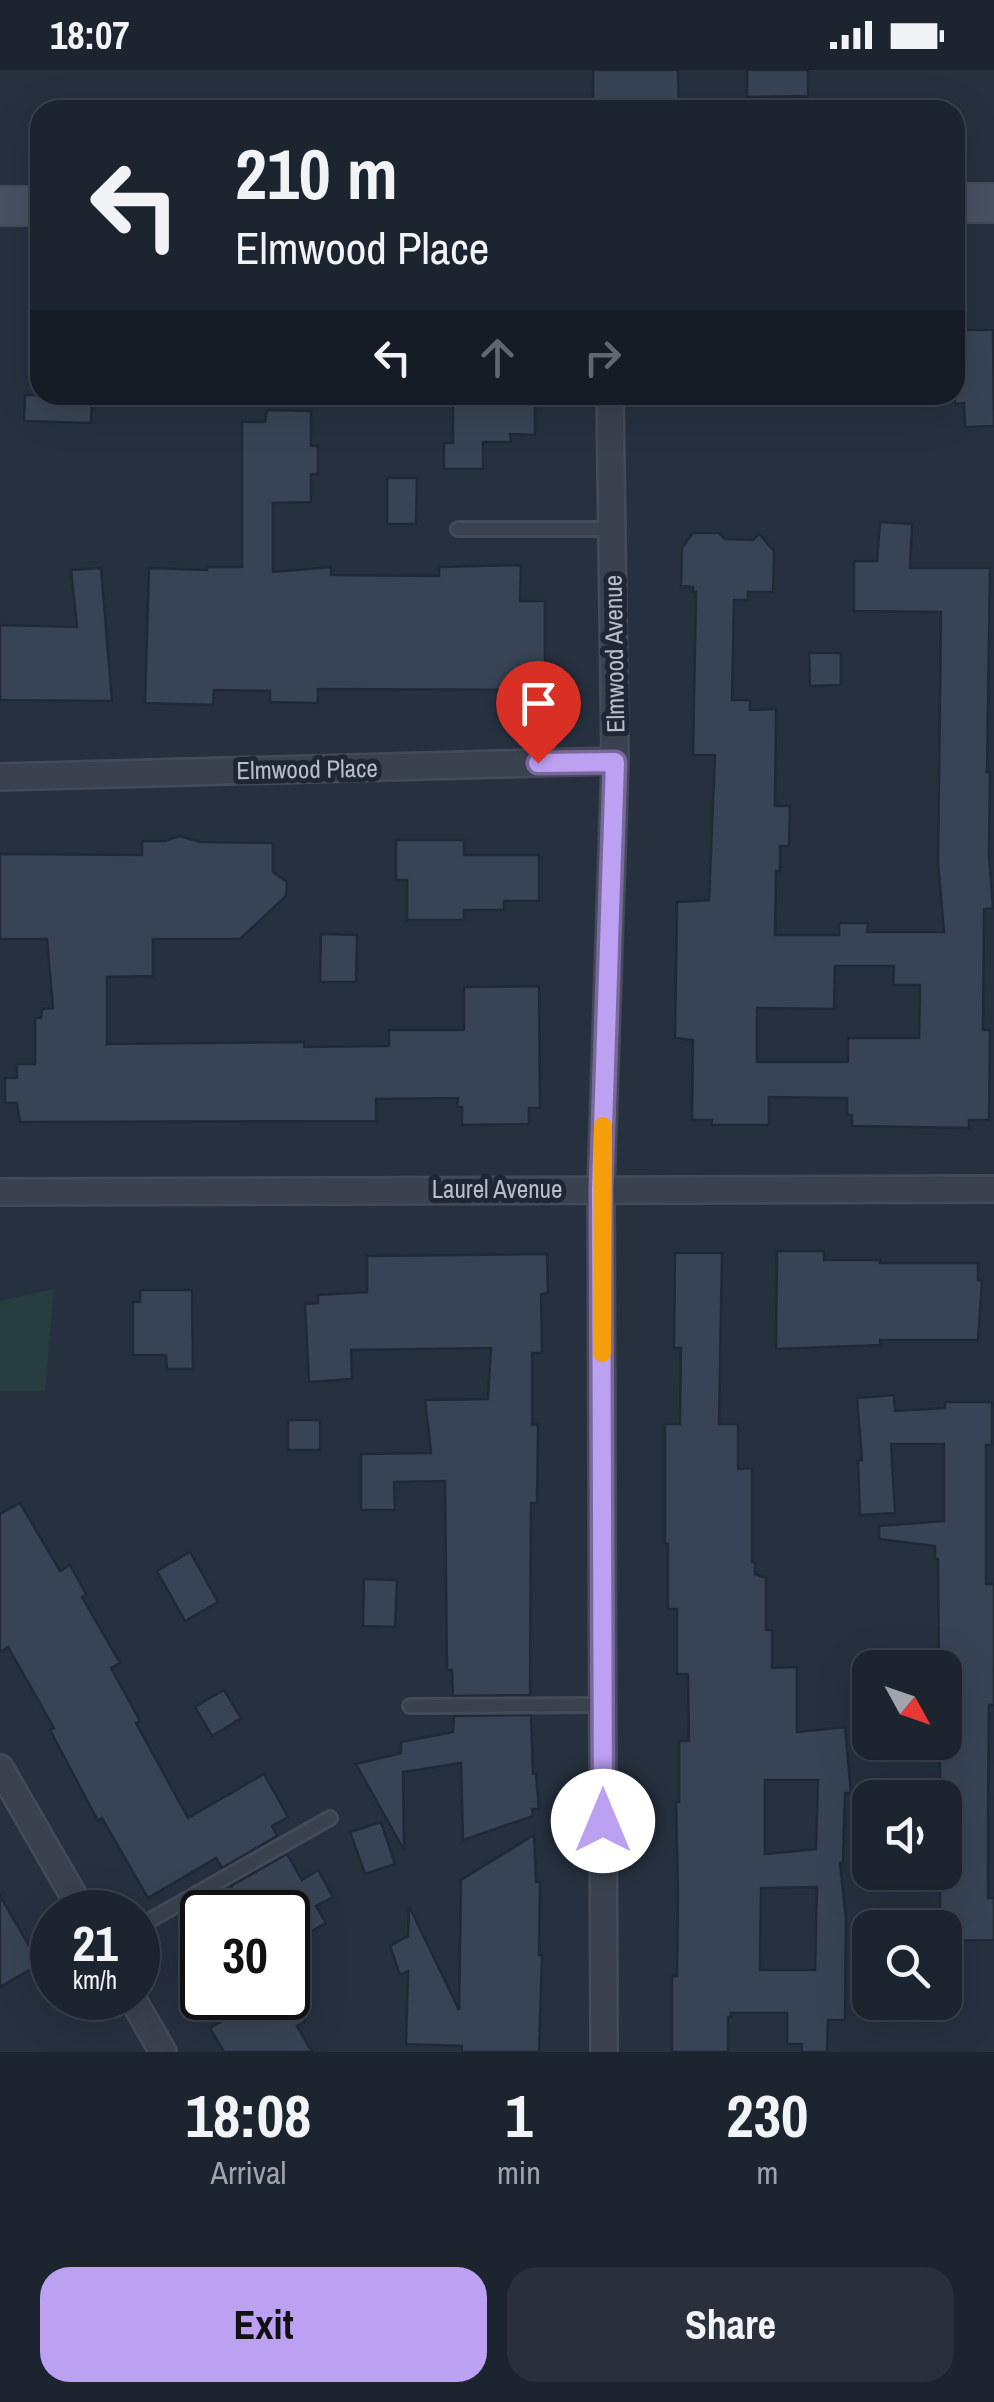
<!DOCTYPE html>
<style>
:root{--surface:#1c242f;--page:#29303b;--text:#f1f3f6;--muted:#a0a4aa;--line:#3a414b;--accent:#bca0f2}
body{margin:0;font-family:"Archivo Narrow",sans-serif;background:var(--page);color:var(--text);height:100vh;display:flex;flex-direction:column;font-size:38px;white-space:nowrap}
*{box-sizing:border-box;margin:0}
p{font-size:32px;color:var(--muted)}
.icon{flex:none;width:55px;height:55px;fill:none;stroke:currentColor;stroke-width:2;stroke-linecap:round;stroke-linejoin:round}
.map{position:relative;height:1982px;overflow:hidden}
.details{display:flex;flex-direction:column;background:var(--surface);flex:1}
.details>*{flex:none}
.hud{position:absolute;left:30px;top:30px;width:935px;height:305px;border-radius:30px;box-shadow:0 10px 40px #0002,0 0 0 2px var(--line);background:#1c242f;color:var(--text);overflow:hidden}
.needle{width:65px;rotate:130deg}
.fabs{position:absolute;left:852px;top:1580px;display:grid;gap:20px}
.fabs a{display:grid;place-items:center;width:110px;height:110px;border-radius:20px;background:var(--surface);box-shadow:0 10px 40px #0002,0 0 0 2px var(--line);font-size:50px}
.speed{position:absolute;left:30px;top:1820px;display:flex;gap:20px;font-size:50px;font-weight:700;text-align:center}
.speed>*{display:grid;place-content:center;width:130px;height:130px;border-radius:50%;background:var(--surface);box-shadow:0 10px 40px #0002,0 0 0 2px var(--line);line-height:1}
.speed small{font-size:25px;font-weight:400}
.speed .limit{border:5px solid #111;border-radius:15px;background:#fff;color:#111}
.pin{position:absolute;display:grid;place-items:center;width:85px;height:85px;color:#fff;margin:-102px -42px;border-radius:50% 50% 50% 0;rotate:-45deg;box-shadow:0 0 10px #0007}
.pin .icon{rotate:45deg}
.me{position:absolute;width:110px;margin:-55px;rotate:0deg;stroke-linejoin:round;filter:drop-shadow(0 0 8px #0008)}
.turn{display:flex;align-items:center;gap:35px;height:210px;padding:0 40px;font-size:45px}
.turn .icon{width:130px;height:130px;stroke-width:2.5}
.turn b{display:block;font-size:70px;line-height:85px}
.lanes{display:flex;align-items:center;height:95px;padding:0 40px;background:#0003;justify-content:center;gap:50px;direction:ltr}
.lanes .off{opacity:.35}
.eta{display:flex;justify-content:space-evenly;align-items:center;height:170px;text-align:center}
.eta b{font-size:60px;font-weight:700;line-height:70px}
.primary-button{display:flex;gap:20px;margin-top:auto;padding:20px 40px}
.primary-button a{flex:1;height:115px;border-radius:30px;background:var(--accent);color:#111;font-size:40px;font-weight:700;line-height:115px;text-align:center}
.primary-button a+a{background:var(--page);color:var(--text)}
.status{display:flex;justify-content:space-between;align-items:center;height:70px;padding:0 50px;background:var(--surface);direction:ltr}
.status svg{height:28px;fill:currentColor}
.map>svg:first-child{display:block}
</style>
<div class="status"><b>18:07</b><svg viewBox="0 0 49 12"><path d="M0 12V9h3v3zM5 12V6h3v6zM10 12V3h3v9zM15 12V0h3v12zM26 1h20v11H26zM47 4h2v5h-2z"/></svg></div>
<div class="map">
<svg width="994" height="1982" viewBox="0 0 994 1982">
<rect width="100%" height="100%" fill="#26303f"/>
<path fill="#283d40" d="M54,1219L45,1321H0V1231Z"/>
<g fill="#384455" stroke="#212936" stroke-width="2.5" fill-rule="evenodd">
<path d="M593,0H678L679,40H593Z"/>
<path d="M747,0H808V26L747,27Z"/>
<path d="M955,260H993L994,356L965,357L964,333L955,334Z"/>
<path d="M25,325H92L91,353L24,351Z"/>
<path d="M453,325H535V365L510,364L511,372H483V399H444V373H453Z"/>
<path d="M267,340L311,341V376H318V404H311V432L273,433V502L331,497V505L439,506V497L521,495L520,531H545V620L318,619V633L270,632V621L214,620L213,635L145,633L149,498L207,500V497H242V352H265Z"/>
<path d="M387,408H417L416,454H387Z"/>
<path d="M880,452L912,454L910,498H990L987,702H990L989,785L993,838L984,839L983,960H990L989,1050H969V1058L852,1056V1045H847V1028L769,1027V1055H711L712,1050H692L693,970L675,968L677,832L709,830L715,685H693L696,522H693V517L681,516L682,478L693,463H719L725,469L753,470L759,464L774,481L773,522H748V530H734L732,630H750V640L776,639L775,736H790L789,776H780V801H776L775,865H839V853H868L867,862H944L938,792L941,542L854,541V491H877ZM835,896H894L893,915H920L919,968H848V992H757V938L834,939Z"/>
<path d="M101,498L112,631L0,630V555L77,557L71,500Z"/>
<path d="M809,583H841V615L810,616Z"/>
<path d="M179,766L201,772L273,773V802L287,812L286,826L240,869H153V906L107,907V974L304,972V977L389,976V960H464V917L539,916L540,1038H529V1054L462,1055V1037H457L458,1028L376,1029V1051L20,1052L17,1033H5V1008H17V994H35V948H41L42,939L53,938L47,869H0V784L142,785V771H165Z"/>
<path d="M396,770H464V785H539V831H504V840H464V850H407V810H396Z"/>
<path d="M321,864L357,865L356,912H320Z"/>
<path d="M777,1181H824V1190H880V1193H978V1210L982,1211L978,1270H880V1275L776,1279Z"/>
<path d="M675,1183H722L719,1354H738V1399L752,1398V1492H755V1504L766,1508V1560H772V1598L797,1597V1662L845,1657L851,1723H845L843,1793H840L846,1849L845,1950H828L827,1982H802V1974H787V1943H731V1947H728V1982H672V1906H677L678,1824L676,1732H679V1671H689L688,1604H677V1539H668V1474H665V1354H680L681,1278H674ZM765,1710H818L816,1779L765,1784ZM817,1817L815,1900H760L761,1818Z"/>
<path d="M547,1184L548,1223L541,1224L542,1283H532V1355L538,1354L537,1433H531L530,1625L453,1626L452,1600H447L445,1411L394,1412L395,1440H361V1384L431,1383L425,1330L488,1329L491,1278L351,1280L352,1309L309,1312L305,1234L318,1233V1225L367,1222V1186Z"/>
<path d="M140,1220H192L193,1299H167L166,1285H133V1232H140Z"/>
<path d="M894,1325L895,1341L945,1338V1332H992V1375H986V1514H994V1635H989L988,1746V1828H994V1870L945,1871V1858H940V1802H945V1728H940V1672H945V1598H939L938,1489H935V1476L879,1469V1456L944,1451V1374H891L895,1443L860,1445L858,1390H862L857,1328Z"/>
<rect x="288" y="1350" width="32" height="30"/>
<path d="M20,1433L60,1501L70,1495L86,1524L82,1527L120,1593L111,1598L140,1651L136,1653L188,1748L264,1704L288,1747L272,1756L277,1766L222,1798L216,1788L148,1828L102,1748L98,1751L50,1660L54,1658L8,1577L0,1582V1444Z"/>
<path d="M190,1482L218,1532L185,1551L157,1501Z"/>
<path d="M364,1509L397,1510L395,1557L363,1556Z"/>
<path d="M224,1620L241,1648L212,1666L195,1637Z"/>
<path d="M531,1645L533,1704H536L539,1739H532L533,1746L463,1770L461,1693L403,1702L404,1780L356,1694L401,1683V1672L453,1662L454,1646Z"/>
<path d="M381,1752L395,1794L365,1804L350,1762Z"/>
<path d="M534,1765L536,1812H540L539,1885H542L539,1982H462V1976L406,1974L408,1901L400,1905L390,1876L408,1866L409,1836L459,1940L461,1810Z"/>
<path d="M287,1784L302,1810L318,1800L333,1827L316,1836L326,1853L288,1874V1842H246L231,1816Z"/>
<path d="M0,1826L40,1894L0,1917Z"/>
<path d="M261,1928H292L305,1951L297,1956L312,1982H224L210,1958Z"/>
</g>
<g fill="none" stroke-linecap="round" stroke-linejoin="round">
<defs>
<g id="lane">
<path d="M458,459H612"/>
<path d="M410,1636L603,1635"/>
<path d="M138,1857L330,1748"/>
</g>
<g id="street">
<path d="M0,707L615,691"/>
<path d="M0,1122L994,1119"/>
<path d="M0,1698L83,1842"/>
<path d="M132,1928L163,1982"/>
<path d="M604,1982L601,1118L615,691L610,325"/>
</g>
<g id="secondary">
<path d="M955,133H994"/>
<path d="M0,136H40"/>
</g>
</defs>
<use href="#lane" stroke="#444b58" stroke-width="18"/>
<use href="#street" stroke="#444b58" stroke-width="30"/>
<use href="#secondary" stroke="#444b58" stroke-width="42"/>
<use href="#lane" stroke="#3a424f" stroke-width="12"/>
<use href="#street" stroke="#3a424f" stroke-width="25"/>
<use href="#secondary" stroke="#485162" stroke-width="38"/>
</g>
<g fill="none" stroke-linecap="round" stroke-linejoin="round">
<defs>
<path id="route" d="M538,693L615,692L601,1118L603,1751"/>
</defs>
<use href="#route" stroke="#7a689d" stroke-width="25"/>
<use href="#route" stroke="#bca0f2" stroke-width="18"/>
<path stroke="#f59e0b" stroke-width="18" d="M602,1283L603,1056"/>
</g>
<g text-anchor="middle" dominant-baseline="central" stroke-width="10" stroke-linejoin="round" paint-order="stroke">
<g font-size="25" fill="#b7bdca" stroke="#1f2734">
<text transform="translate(614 584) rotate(-91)">Elmwood Avenue</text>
<text transform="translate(307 699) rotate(-1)">Elmwood Place</text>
<text x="497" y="1119">Laurel Avenue</text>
</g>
</g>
</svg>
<div class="fabs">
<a><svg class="needle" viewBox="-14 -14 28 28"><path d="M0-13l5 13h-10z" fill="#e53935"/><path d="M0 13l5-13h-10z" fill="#a0a4aa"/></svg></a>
<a><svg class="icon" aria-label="sound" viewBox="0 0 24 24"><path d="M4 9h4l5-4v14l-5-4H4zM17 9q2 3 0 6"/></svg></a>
<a><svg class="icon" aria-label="search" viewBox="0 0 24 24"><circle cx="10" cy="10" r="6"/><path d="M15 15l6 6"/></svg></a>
</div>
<div class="speed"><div>21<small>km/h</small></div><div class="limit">30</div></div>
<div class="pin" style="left:538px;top:693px;background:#d93025"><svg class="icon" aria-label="arrive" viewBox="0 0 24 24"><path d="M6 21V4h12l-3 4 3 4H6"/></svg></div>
<svg class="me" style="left:603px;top:1751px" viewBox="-20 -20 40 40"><circle r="19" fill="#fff"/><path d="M0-13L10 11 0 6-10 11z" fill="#bca0f2"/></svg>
<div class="hud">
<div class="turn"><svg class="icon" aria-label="left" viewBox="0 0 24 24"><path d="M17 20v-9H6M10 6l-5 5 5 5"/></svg><div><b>210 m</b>Elmwood Place</div></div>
<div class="lanes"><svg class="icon" aria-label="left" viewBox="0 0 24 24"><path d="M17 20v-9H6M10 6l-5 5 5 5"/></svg><svg class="icon off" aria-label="ahead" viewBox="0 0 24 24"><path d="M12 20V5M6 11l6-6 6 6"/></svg><svg class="icon off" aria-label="right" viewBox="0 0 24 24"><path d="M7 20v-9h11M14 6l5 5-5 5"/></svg></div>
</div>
</div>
<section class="details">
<div class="eta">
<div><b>18:08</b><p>Arrival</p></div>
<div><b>1</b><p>min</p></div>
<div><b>230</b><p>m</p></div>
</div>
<div class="primary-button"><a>Exit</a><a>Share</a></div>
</section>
